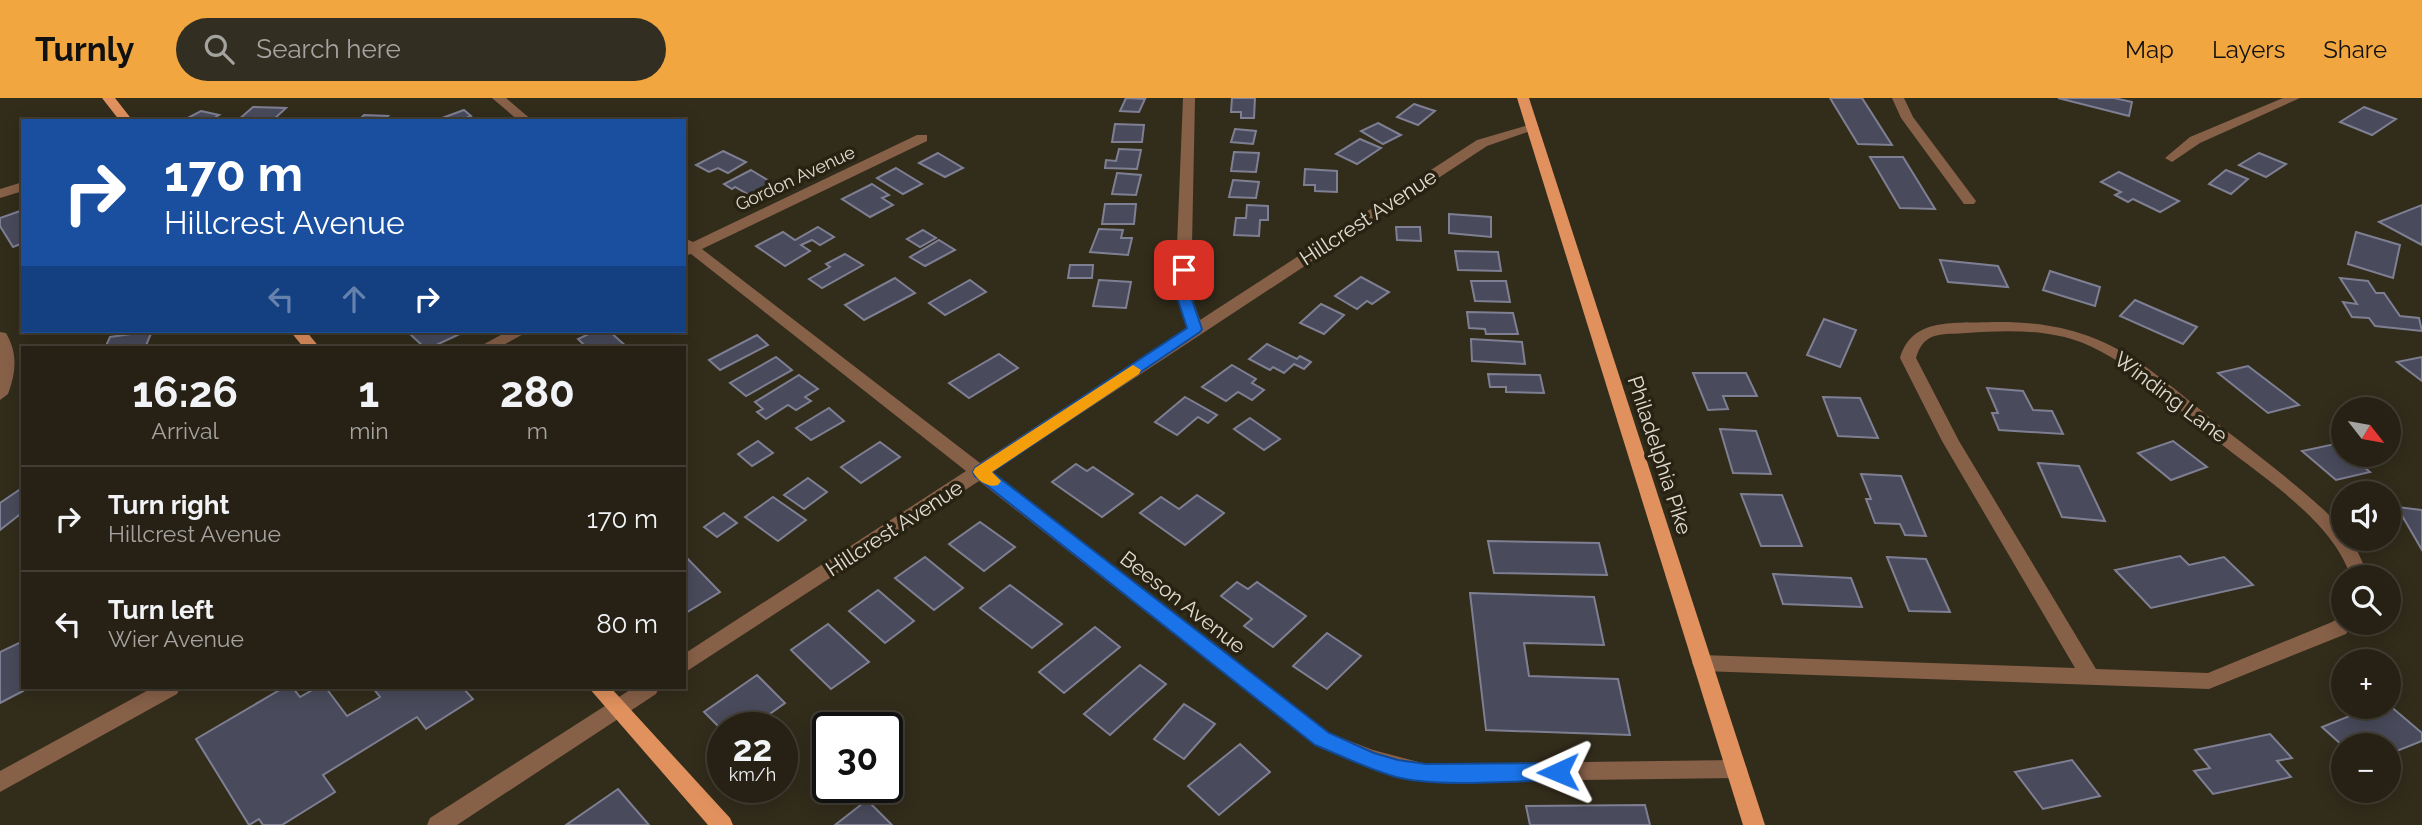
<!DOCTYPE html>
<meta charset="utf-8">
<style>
:root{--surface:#262114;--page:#322e22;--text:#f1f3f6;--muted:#a4a3a0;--line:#423e34;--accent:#f1a640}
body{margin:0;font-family:Raleway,sans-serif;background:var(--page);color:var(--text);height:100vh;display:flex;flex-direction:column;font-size:26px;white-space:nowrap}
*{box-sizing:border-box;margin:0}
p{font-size:23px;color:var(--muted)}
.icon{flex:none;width:38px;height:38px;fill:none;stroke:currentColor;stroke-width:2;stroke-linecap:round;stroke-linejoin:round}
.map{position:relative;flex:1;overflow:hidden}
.side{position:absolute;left:21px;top:248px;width:665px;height:343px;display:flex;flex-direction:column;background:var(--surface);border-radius:0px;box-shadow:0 4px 18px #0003,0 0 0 2px var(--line)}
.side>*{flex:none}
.banner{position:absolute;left:21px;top:21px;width:665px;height:214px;border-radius:0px;box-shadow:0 4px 18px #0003,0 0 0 2px var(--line);background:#1a4fa0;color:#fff;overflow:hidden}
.needle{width:46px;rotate:121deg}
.controls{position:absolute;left:2331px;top:299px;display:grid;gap:14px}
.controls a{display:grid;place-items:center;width:70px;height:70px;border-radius:50%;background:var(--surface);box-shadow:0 4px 18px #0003,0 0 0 2px var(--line);font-size:35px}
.speed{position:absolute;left:707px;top:614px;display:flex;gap:14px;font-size:35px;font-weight:700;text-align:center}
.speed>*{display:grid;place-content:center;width:91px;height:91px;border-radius:50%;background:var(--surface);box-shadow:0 4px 18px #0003,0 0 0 2px var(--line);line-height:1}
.speed small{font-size:18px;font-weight:400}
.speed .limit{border:4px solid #111;border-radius:10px;background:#fff;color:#111}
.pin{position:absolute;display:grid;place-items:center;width:60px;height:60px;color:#fff;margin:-30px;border-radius:14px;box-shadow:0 4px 10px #0006}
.me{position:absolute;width:77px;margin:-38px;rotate:269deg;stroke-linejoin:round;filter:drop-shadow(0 0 5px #0008)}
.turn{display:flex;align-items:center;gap:24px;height:147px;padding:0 28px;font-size:32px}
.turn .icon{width:91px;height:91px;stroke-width:2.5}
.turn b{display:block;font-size:49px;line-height:60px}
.lanes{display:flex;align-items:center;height:66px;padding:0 28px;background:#0003;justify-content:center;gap:35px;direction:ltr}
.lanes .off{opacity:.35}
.eta{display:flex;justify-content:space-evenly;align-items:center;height:119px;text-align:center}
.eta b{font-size:42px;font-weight:700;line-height:49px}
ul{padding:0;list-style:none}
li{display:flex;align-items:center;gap:21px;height:105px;padding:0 28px;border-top:2px solid var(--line)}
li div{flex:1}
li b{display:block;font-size:26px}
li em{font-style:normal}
header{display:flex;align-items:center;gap:42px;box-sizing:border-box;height:98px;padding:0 35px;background:var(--accent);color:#111}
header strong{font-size:33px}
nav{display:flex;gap:38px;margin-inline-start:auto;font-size:24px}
.search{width:490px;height:63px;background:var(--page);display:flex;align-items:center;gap:18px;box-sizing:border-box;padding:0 24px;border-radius:38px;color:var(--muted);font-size:26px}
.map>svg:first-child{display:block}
</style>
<header>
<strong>Turnly</strong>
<div class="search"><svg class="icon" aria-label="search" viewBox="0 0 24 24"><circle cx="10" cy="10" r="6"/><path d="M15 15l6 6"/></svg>Search here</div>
<nav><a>Map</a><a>Layers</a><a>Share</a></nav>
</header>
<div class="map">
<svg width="2422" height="727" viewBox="0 0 2422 727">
<rect width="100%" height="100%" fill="#322c1b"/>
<g fill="#494a5b" stroke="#7e7f93" stroke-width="2">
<path d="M1126,0L1145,1L1139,14L1120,13Z"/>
<path d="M1232,0H1255L1254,20H1241V14H1231Z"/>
<path d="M1830,0H1862L1892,47L1858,46Z"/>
<path d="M2058,0H2114L2132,4L2129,18Z"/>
<path d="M1414,6L1435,13L1418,27L1397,19Z"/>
<path d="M253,9L286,10L272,23H237Z"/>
<path d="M2364,9L2396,21L2372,37L2340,24Z"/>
<path d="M464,12L471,18L459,23H434Z"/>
<path d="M201,13L219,17L209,23H182Z"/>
<path d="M364,17L388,18L383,23H358Z"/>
<path d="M1378,25L1401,37L1383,46L1361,33Z"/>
<path d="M1115,26L1144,27L1142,44H1112Z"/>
<path d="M1235,31L1256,33L1253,46L1231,44Z"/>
<path d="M1360,41L1381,50L1357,66L1336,56Z"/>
<path d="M1119,51L1141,52L1137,71L1105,70L1106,62L1116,63Z"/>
<path d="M723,53L746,64L728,75L718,70L709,74L696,67Z"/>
<path d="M1234,54L1259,55L1256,74L1231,73Z"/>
<path d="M938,55L963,70L945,79L919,65Z"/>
<path d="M2259,55L2286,66L2266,79L2239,67Z"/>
<path d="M1870,59H1903L1935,111L1900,110Z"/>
<path d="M896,70L922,86L903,96L877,80Z"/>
<path d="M1305,71L1337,73V94L1315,93V87H1304Z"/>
<path d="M751,72L776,87L753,99L735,89L732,91L724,86Z"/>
<path d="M2226,72L2248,81L2231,96L2209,86Z"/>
<path d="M2119,74L2179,103L2160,114L2133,101L2128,104L2115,97L2121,94L2101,84Z"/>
<path d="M1117,75L1141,77L1136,97L1112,96Z"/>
<path d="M1233,82L1259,84L1256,100L1229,99Z"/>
<path d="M872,86L889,97L882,100L893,107L870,119L842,101Z"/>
<path d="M1105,106H1136L1134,126H1102Z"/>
<path d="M1247,107L1268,108V122H1260L1259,138L1234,137L1236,120H1246Z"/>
<path d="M2422,107V147L2379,124Z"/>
<path d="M23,112V145L13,149L0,128V120Z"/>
<path d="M1449,116L1491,119V139L1449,135Z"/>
<path d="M818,129L834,139L820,147L812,142L801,147L810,153L785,168L756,148L783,134L795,142Z"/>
<path d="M1396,129H1420L1421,143L1397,142Z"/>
<path d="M1099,131L1123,132L1121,140H1132L1128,157L1090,154Z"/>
<path d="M923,132L936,140L920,149L907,141Z"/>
<path d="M2356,134L2400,147L2393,180L2348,166Z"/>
<path d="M939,142L955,152L925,168L910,159Z"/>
<path d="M1455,153L1498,154L1501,173L1458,172Z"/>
<path d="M845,156L863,167L822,190L809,181L830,169L826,166Z"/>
<path d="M1940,162L1998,168L2008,189L1948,184Z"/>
<path d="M1070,167H1093L1092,180H1068Z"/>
<path d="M2050,173L2100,189L2095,208L2043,192Z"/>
<path d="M1361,179L1389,194L1372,206L1367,203L1357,211L1335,198Z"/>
<path d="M895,180L915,195L864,222L845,207Z"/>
<path d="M2340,180L2368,183L2376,195H2384L2400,218L2419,220L2422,233L2375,228L2369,220L2352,219L2343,204L2357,206Z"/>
<path d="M970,182L986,194L945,217L929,205Z"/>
<path d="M1099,182L1131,184L1126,210L1093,208Z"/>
<path d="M1471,183H1506L1510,204L1475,203Z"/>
<path d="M2135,202L2197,229L2183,246L2120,218Z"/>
<path d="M1321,206L1344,217L1324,236L1300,225Z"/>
<path d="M1467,214L1513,215L1518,236H1486L1485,231L1469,230Z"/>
<path d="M1824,221L1856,232L1840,269L1807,257Z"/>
<path d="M152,233L145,250H105L110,239Z"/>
<path d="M419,233H466L430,250H425L411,237Z"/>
<path d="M595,233H609L627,249L587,250L578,241Z"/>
<path d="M757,237L768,247L720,272L709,262Z"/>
<path d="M1471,241L1522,244L1525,266L1472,263Z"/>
<path d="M1267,246L1297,261L1300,258L1311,264L1304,271L1294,266L1284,275L1273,269L1270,272L1249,261Z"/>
<path d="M999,256L1018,270L969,300L949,285Z"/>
<path d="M776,259L792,272L746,298L730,285Z"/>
<path d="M2422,259V283L2397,264Z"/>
<path d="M1232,267L1256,281L1252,285L1264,292L1252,302L1238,294L1226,303L1202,289Z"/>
<path d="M2248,268L2299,307L2268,315L2218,275Z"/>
<path d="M1693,275H1746L1757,298H1723L1728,311L1708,312Z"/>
<path d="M1488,276L1540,277L1544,295L1506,294V289H1490Z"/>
<path d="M799,277L818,291L805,299L811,303L796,312L788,307L766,321L757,314L763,311L755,304Z"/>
<path d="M1987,290L2023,293L2033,312L2052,313L2063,336L1999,332L1992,315H1998Z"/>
<path d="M1185,299L1217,317L1208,325L1198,319L1177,337L1155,324Z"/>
<path d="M1823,299L1860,300L1878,340L1838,338Z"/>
<path d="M829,310L844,323L811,342L796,330Z"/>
<path d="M1250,320L1280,341L1264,352L1234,331Z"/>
<path d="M1720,331L1756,333L1771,376L1733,375Z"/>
<path d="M758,343L773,355L752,368L738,356Z"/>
<path d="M2173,343L2207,369L2171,382L2138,355Z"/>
<path d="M880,344L900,359L861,385L841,369Z"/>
<path d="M2335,346L2343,352V357H2349L2370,374L2336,382L2302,353Z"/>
<path d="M2038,365L2079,368L2105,423L2062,419Z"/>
<path d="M1076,366L1087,373L1093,369L1133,396L1102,419L1052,384Z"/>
<path d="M1861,376L1901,378L1926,438L1905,437L1900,426L1875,425L1866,401H1871Z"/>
<path d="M808,380L827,394L804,411L784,397Z"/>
<path d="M19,392L23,393V414L0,432V405Z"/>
<path d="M1741,396L1782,397L1802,448H1761Z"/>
<path d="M1197,397L1224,415L1185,447L1140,415L1161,399L1179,411Z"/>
<path d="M773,399L806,422L778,443L745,419Z"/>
<path d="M2397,409L2422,412V452Z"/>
<path d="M724,415L737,425L717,439L704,429Z"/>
<path d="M980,424L1015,449L984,473L949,446Z"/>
<path d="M1488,443L1599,445L1607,477L1494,475Z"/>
<path d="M684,457L720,494L684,516Z"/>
<path d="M2180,458L2189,467L2224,459L2253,487L2151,510L2115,472Z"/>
<path d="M925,459L963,490L934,512L895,480Z"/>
<path d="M1887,459L1926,461L1950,514L1909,513Z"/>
<path d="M1773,476L1851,480L1862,509L1783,506Z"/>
<path d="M1237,484L1248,491L1257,484L1306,518L1273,549L1244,528L1252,521L1221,498Z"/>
<path d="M1010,487L1062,526L1032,550L980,510Z"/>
<path d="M878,492L914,523L885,545L849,513Z"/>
<path d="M1470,495L1594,499L1604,547L1524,545L1529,578L1618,581L1630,637L1486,632Z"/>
<path d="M828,526L869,564L831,591L791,552Z"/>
<path d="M1095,529L1120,549L1064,595L1039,574Z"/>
<path d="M1327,535L1361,558L1327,591L1293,568Z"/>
<path d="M23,543V587L20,588L23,593L0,605V554Z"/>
<path d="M1140,567L1166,586L1110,637L1084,616Z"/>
<path d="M757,577L785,605L750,630H723V633L704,614Z"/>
<path d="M283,590H293L300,599L316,590H326L347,618L380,599L373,590H463L473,601L426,631L417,619L323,677L335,694L282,727H263L259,721L249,727L196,641Z"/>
<path d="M1184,606L1215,626L1184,661L1154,641Z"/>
<path d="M2389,607L2422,635V643L2389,656V648H2343L2322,629L2372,609Z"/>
<path d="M2270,636L2292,660L2277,663L2291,679L2213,696L2194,673L2210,670L2195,652Z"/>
<path d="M1240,646L1270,674L1219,717L1188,688Z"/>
<path d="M2072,662L2100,698L2043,711L2015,674Z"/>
<path d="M618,691L649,727H566Z"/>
<path d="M867,702L892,727H835Z"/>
<path d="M1645,707L1650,727H1530L1526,708Z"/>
</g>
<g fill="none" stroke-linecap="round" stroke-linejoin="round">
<g fill="#876048" fill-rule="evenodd">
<path d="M492,0H506L533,23H519Z"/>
<path d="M1183,0H1195L1191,196L1200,222L1477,42L1532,26L1539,30L1487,48L992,374L1329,635L1373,652L1426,666L1736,662L1744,664L1747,671L1744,678L1736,680L1426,684L1373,671L1315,647L979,383L684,575V556L966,373L691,156L684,158V140L693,144L917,37H927V43L702,151L980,365L1187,230L1175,196Z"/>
<path d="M1892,0H1904L1913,19L1976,103L1974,106H1964L1901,20Z"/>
<path d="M2283,0H2300L2200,45L2172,64L2165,60L2190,39Z"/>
<path d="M23,84V93L0,100V91Z"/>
<path d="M1992,224C2104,222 2143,266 2224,331C2258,357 2292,383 2324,412L2343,431V441L2352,442L2370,480H2351C2334,422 2256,375 2211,338C2170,305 2132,265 2083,245C2047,231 2005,232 1967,235C1943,237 1924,232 1916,260L1959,343L2096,571L2208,575L2332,524L2343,517V525H2353L2346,536L2209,591L1702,573L1695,571L1692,565L1695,559L1702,557L2075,570L1942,343L1900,260C1912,218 1956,226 1992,224Z"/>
<path d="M508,233H529L498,250H477Z"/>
<path d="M0,234L6,235C18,256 16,274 8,296L0,302Z"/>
<path d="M152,590H180L177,596L0,694V673Z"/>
<path d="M633,590H659L656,596L457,727H427L430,720Z"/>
</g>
<g fill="#e0915e" fill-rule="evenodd">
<path d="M102,0H115L133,23H120Z"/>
<path d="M1517,0H1529L1765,727H1743Z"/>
<path d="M290,233H306L320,250H304Z"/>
<path d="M589,590H611L730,720L733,727H708Z"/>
</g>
</g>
<path fill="#1a73e8" stroke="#114b97" stroke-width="2" d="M1184,168L1190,172V196L1202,231L1200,234L992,374L1329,635L1374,655L1398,662L1426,666L1558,665L1565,668L1568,674L1565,680L1558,682C1512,683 1439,690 1396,679C1368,671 1342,658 1315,647L975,378L973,374L975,370L1187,230L1176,196L1177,172Z"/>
<path fill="#f59e0b" d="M1133,267L1141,272L1139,276L992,374L1001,383L998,387C988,390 978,383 973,374L975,370Z"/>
<g text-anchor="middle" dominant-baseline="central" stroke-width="7" stroke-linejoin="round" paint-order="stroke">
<g font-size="18" fill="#e0dcd1" stroke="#282212">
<text transform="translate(795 80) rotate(-25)">Gordon Avenue</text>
</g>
<g font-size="21" fill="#e0dcd1" stroke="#282212">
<text transform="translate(1368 119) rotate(-33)">Hillcrest Avenue</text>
<text transform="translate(2171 299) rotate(37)">Winding Lane</text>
<text transform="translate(1660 357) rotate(72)">Philadelphia Pike</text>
<text transform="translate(894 430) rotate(-33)">Hillcrest Avenue</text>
<text transform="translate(1183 504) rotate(38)">Beeson Avenue</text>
</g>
</g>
</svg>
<div class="controls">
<a><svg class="needle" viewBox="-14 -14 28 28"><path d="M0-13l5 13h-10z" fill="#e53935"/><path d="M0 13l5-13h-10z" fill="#a4a3a0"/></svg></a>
<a><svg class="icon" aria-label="sound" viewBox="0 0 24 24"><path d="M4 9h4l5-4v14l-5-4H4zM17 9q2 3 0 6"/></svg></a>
<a><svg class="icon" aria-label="search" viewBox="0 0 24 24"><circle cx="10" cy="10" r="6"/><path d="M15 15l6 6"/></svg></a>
<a>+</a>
<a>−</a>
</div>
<div class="speed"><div>22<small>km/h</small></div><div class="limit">30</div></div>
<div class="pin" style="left:1184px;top:172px;background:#d93025"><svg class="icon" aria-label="arrive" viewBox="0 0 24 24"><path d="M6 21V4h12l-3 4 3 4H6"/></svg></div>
<svg class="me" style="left:1558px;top:674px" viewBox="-20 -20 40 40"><path d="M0-17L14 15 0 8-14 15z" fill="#1a73e8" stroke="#fff" stroke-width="4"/></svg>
<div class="banner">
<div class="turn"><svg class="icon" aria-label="right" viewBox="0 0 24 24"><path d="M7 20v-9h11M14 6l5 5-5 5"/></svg><div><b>170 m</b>Hillcrest Avenue</div></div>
<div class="lanes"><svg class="icon off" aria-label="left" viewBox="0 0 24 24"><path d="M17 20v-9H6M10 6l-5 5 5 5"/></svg><svg class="icon off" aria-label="ahead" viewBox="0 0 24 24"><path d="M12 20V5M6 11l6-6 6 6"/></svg><svg class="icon" aria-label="right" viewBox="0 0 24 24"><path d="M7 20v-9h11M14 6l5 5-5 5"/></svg></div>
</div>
<section class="side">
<div class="eta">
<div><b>16:26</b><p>Arrival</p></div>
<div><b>1</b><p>min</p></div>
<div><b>280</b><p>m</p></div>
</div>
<ul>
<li><svg class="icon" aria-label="right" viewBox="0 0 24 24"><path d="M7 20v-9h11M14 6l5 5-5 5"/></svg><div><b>Turn right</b><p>Hillcrest Avenue</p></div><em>170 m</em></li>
<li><svg class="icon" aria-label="left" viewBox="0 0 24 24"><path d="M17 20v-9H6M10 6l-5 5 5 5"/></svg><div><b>Turn left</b><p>Wier Avenue</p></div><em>80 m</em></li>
</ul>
</section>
</div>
